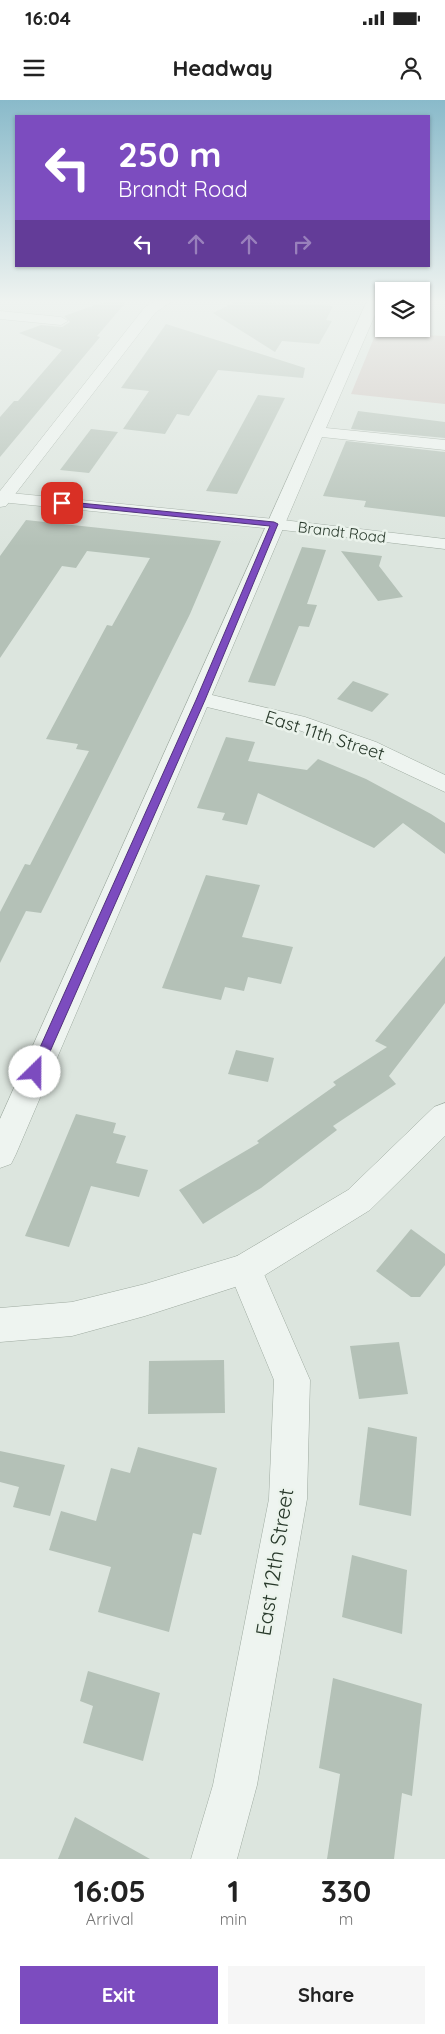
<!DOCTYPE html>
<style>
:root{--surface:#fff;--page:#f6f6f6;--text:#222;--muted:#767676;--accent:#7c4cbf}
body{margin:0;font-family:Quicksand,sans-serif;background:var(--page);color:var(--text);height:100vh;display:flex;flex-direction:column;font-size:19px;white-space:nowrap}
*{box-sizing:border-box;margin:0}
p{font-size:16px;color:var(--muted)}
.icon{flex:none;width:28px;height:28px;fill:none;stroke:currentColor;stroke-width:2;stroke-linecap:round;stroke-linejoin:round}
.map{position:relative;height:1759px;overflow:hidden}
.details{display:flex;flex-direction:column;background:var(--surface);flex:1}
.details>*{flex:none}
.guide{position:absolute;left:15px;top:15px;width:415px;height:152px;border-radius:0px;box-shadow:0 1px 4px #0004;background:#7c4cbf;color:#fff;overflow:hidden}
.fabs{position:absolute;left:375px;top:182px;display:grid;gap:10px}
.fabs a{display:grid;place-items:center;width:55px;height:55px;border-radius:0px;background:var(--surface);box-shadow:0 1px 4px #0004;font-size:25px}
.pin{position:absolute;display:grid;place-items:center;width:42px;height:42px;color:#fff;margin:-21px;border-radius:10px;box-shadow:0 2px 8px #0006}
.me{position:absolute;width:55px;margin:-28px;rotate:23deg;stroke-linejoin:round;filter:drop-shadow(0 0 4px #0008)}
.turn{display:flex;align-items:center;gap:18px;height:105px;padding:0 20px;font-size:22px}
.turn .icon{width:65px;height:65px;stroke-width:2.5}
.turn b{display:block;font-size:35px;line-height:42px}
.lanes{display:flex;align-items:center;height:48px;padding:0 20px;background:#0003;justify-content:center;gap:25px;direction:ltr}
.lanes .off{opacity:.35}
.eta{display:flex;justify-content:space-evenly;align-items:center;height:85px;text-align:center}
.eta b{font-size:30px;font-weight:700;line-height:35px}
.action{display:flex;gap:10px;margin-top:auto;padding:10px 20px}
.action a{flex:1;height:58px;border-radius:0px;background:var(--accent);color:#fff;font-size:20px;font-weight:700;line-height:58px;text-align:center}
.action a+a{background:var(--page);color:var(--text)}
.status{display:flex;justify-content:space-between;align-items:center;height:35px;padding:0 25px;background:var(--surface);direction:ltr}
.status svg{height:14px;fill:currentColor}
header{display:flex;justify-content:space-between;align-items:center;height:65px;padding:0 20px;background:var(--surface);font-size:22px;font-weight:700}
.map>svg:first-child{display:block}
</style>
<div class="status"><b>16:04</b><svg viewBox="0 0 49 12"><path d="M0 12V9h3v3zM5 12V6h3v6zM10 12V3h3v9zM15 12V0h3v12zM26 1h20v11H26zM47 4h2v5h-2z"/></svg></div>
<header><svg class="icon" aria-label="menu" viewBox="0 0 24 24"><path d="M4 6h16M4 12h16M4 18h16"/></svg>Headway<svg class="icon" aria-label="person" viewBox="0 0 24 24"><circle cx="12" cy="8" r="4"/><path d="M4 21q1-7 8-7t8 7"/></svg></header>
<div class="map">
<svg width="445" height="1759" viewBox="0 0 445 1759">
<rect width="100%" height="100%" fill="#dce5de"/>
<path fill="#cec3be" d="M376,233L445,236V304L351,294Z"/>
<g fill="#b4c1b7">
<path d="M107,201H127L97,236L100,237L0,357V317L14,301H18L62,250L19,233L41,225L62,227L70,222L64,216Z"/>
<path d="M237,201L333,206L326,220L332,221L319,244L282,241L275,252L213,213Z"/>
<path d="M166,224L305,268L303,278L218,270L189,316L177,314L165,334L123,329L149,291L121,288Z"/>
<path d="M258,295L285,298L237,394L206,391Z"/>
<path d="M358,311L445,322V338L351,329Z"/>
<path d="M91,329L118,332L89,373L60,370Z"/>
<path d="M346,341L445,352V417L364,407L366,401L323,396Z"/>
<path d="M26,420L221,441L190,514L41,813L26,811L0,863V812L25,764L30,765L89,651L76,649L78,644L46,639L107,525L112,526L150,458L87,451L76,468L62,466L0,558V456Z"/>
<path d="M302,447L326,450L307,504L317,505L309,527L299,526L275,586L248,582Z"/>
<path d="M341,451L382,456L379,466L403,497L378,501Z"/>
<path d="M353,581L389,594L372,612L337,599Z"/>
<path d="M226,637L255,642L248,661L307,670L318,659L366,679L431,714L445,723V754L403,723L374,748L258,693L247,725L222,720L225,713L197,708Z"/>
<path d="M206,775L260,785L242,837L293,847L281,884L248,877L244,891L225,887L221,900L162,888Z"/>
<path d="M445,856V903L389,976L396,984L333,1026L337,1030L261,1088L203,1124L179,1090L259,1043L257,1041L336,985L333,982L387,947L375,941Z"/>
<path d="M236,950L274,958L268,982L228,974Z"/>
<path d="M76,1014L116,1023L113,1033L126,1036L116,1063L148,1070L139,1097L91,1086L69,1147L25,1136Z"/>
<path d="M411,1129L445,1154V1165L420,1197H411L376,1171Z"/>
<path d="M399,1242L408,1294L359,1299L350,1246Z"/>
<path d="M224,1260L225,1313L148,1314L149,1261Z"/>
<path d="M368,1327L417,1337L411,1416L359,1405Z"/>
<path d="M138,1347L217,1368L201,1435L193,1433L169,1532L98,1512L111,1467L49,1450L61,1411L96,1421L111,1368L130,1373Z"/>
<path d="M0,1351L65,1365L50,1416L13,1407L19,1387L0,1382Z"/>
<path d="M352,1455L407,1470L402,1534L342,1517Z"/>
<path d="M88,1571L160,1593L143,1661L83,1643L93,1606L80,1601Z"/>
<path d="M333,1578L422,1604L412,1696L402,1693L394,1759H327L340,1674L319,1668Z"/>
<path d="M75,1717L150,1759H58Z"/>
</g>
<g fill="none" stroke-linecap="round" stroke-linejoin="round">
<defs>
<g id="minor">
<path d="M156,201H172L155,213L6,406L0,407V391L145,207Z"/>
<path d="M367,201H381L326,328L445,340V350L322,337L212,595L305,617L376,642L445,675V692L360,652L290,627L207,607L16,1054L11,1064L0,1068V1019Z"/>
<path d="M0,211L61,217L68,221L61,225L0,219Z"/>
<path d="M245,1153L257,1158L310,1280L307,1399L257,1685L237,1759H191L213,1685L269,1399L274,1280L228,1169L233,1158Z"/>
</g>
<g id="tertiary">
<path d="M0,392L274,419L445,439V449L274,429L0,402Z"/>
<path d="M445,1003V1036L370,1110L257,1180L145,1216L72,1236L0,1242V1208L72,1202L145,1184L237,1156L348,1090L434,1007Z"/>
</g>
</defs>
<use href="#minor" stroke="#9faba1" stroke-width="1"/>
<use href="#tertiary" stroke="#9faba1" stroke-width="1"/>
<use href="#minor" fill="#eef4f0" fill-rule="evenodd"/>
<use href="#tertiary" fill="#eef4f0" fill-rule="evenodd"/>
</g>
<linearGradient id="sky" x2="0" y2="1"><stop stop-color="#89baca"/><stop offset="0.45" stop-color="#eff3f0"/><stop offset="1" stop-color="#eff3f0" stop-opacity="0"/></linearGradient>
<rect width="445" height="447" fill="url(#sky)"/>
<path fill="#7c4cbf" stroke="#51317c" d="M59,401L274,422L278,424L205,600L41,972L35,977L29,972L196,600L270,426L62,405Z"/>
<g text-anchor="middle" dominant-baseline="central" stroke-width="5" stroke-linejoin="round" paint-order="stroke">
<g font-size="15" fill="#28392b" stroke="#ebf3ec">
<text transform="translate(342 432) rotate(7)">Brandt Road</text>
</g>
<g font-size="18" fill="#28392b" stroke="#ebf3ec">
<text transform="translate(325 635) rotate(18)">East 11th Street</text>
</g>
<g font-size="21" fill="#28392b" stroke="#ebf3ec">
<text transform="translate(274 1462) rotate(-81)">East 12th Street</text>
</g>
</g>
</svg>
<div class="fabs">
<a><svg class="icon" aria-label="layers" viewBox="0 0 24 24"><path d="M12 4l9 5-9 5-9-5zM3 14l9 5 9-5"/></svg></a>
</div>
<div class="pin" style="left:62px;top:403px;background:#d93025"><svg class="icon" aria-label="arrive" viewBox="0 0 24 24"><path d="M6 21V4h12l-3 4 3 4H6"/></svg></div>
<svg class="me" style="left:35px;top:972px" viewBox="-20 -20 40 40"><circle r="19" fill="#fff"/><path d="M0-13L10 11 0 6-10 11z" fill="#7c4cbf"/></svg>
<div class="guide">
<div class="turn"><svg class="icon" aria-label="left" viewBox="0 0 24 24"><path d="M17 20v-9H6M10 6l-5 5 5 5"/></svg><div><b>250 m</b>Brandt Road</div></div>
<div class="lanes"><svg class="icon" aria-label="left" viewBox="0 0 24 24"><path d="M17 20v-9H6M10 6l-5 5 5 5"/></svg><svg class="icon off" aria-label="ahead" viewBox="0 0 24 24"><path d="M12 20V5M6 11l6-6 6 6"/></svg><svg class="icon off" aria-label="ahead" viewBox="0 0 24 24"><path d="M12 20V5M6 11l6-6 6 6"/></svg><svg class="icon off" aria-label="right" viewBox="0 0 24 24"><path d="M7 20v-9h11M14 6l5 5-5 5"/></svg></div>
</div>
</div>
<section class="details">
<div class="eta">
<div><b>16:05</b><p>Arrival</p></div>
<div><b>1</b><p>min</p></div>
<div><b>330</b><p>m</p></div>
</div>
<div class="action"><a>Exit</a><a>Share</a></div>
</section>
